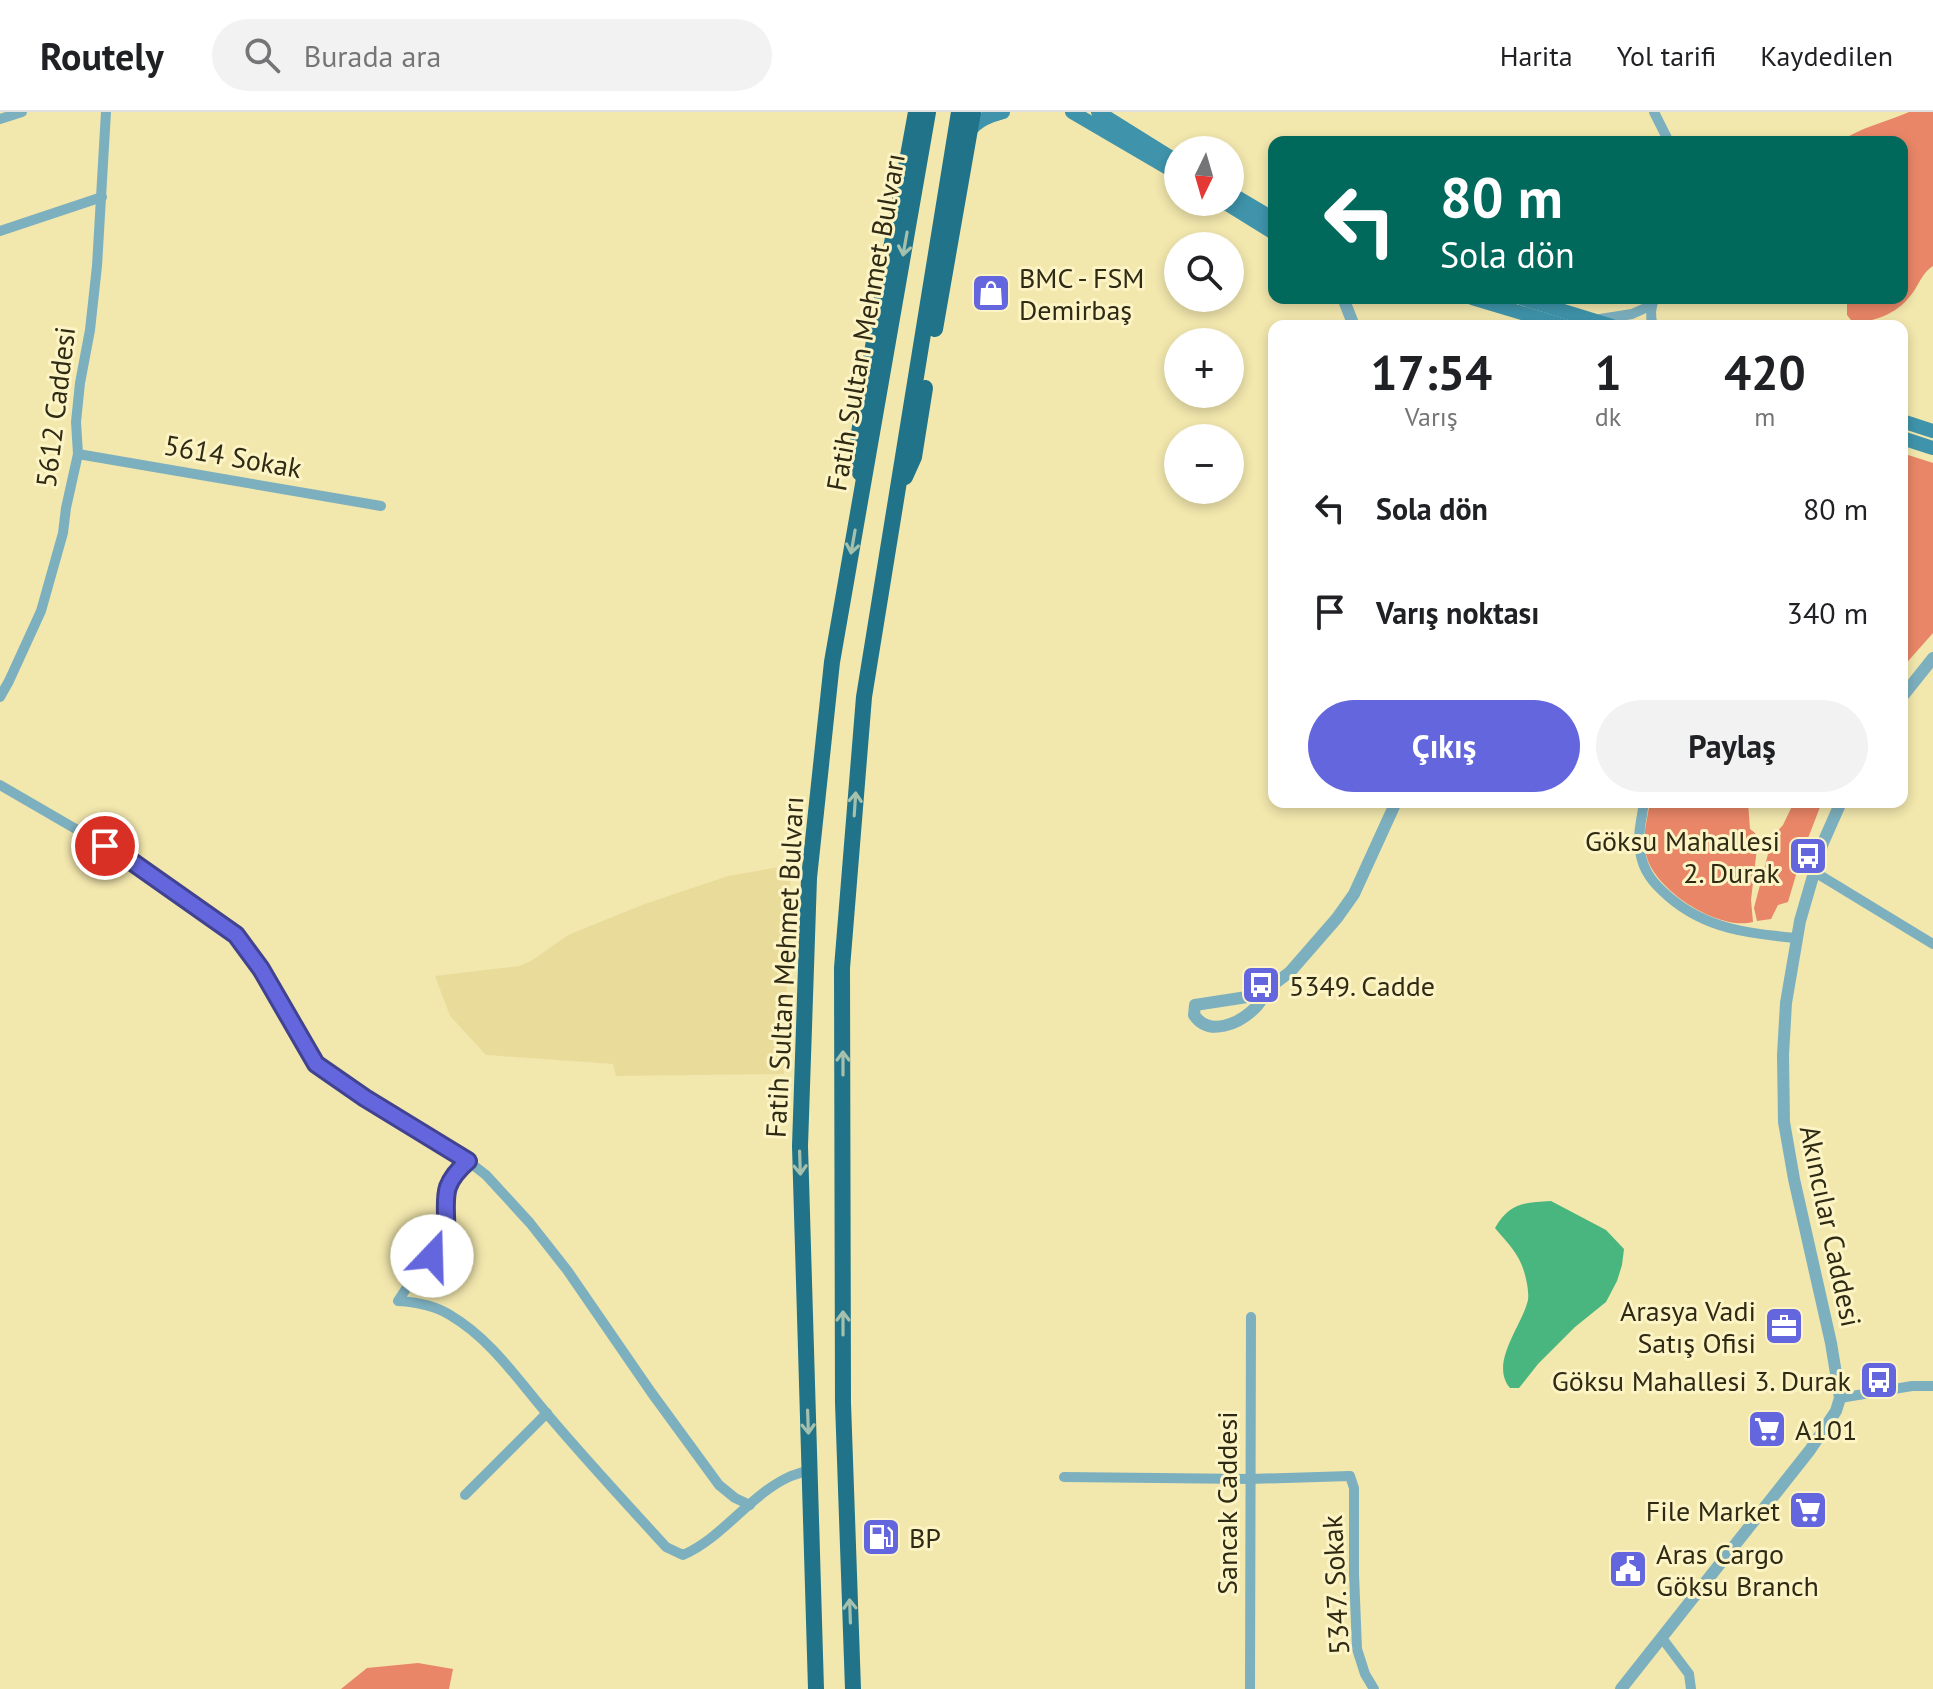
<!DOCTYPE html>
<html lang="tr">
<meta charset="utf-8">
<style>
:root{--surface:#fff;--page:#f2f2f2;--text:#202124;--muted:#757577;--line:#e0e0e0;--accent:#6466de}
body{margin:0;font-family:"PT Sans",sans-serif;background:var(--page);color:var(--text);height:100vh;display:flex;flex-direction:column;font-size:30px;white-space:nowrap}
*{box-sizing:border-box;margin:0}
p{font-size:26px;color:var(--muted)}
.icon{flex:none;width:44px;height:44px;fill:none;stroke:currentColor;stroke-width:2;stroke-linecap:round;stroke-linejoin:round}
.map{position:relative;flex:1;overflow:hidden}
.panel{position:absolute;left:1268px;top:208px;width:640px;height:488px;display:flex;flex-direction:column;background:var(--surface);border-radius:16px;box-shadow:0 4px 12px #0003}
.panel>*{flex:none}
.guide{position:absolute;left:1268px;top:24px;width:640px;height:168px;border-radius:16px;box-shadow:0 4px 12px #0003;background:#00695c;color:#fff;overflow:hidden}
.needle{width:52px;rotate:185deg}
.controls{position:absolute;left:1164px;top:24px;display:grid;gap:16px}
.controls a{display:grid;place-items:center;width:80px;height:80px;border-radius:50%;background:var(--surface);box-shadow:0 4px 12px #0003;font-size:40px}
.pin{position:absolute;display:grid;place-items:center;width:68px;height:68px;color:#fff;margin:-34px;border:4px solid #fff;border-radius:50%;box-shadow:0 2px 8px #0007}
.me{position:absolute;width:88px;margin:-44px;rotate:21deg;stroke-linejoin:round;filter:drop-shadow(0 0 6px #0008)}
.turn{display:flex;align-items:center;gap:28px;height:168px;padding:0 40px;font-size:36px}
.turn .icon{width:104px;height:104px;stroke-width:2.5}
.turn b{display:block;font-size:56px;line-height:68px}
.eta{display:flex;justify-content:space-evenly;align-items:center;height:136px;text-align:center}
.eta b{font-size:48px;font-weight:600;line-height:56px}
.cta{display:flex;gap:16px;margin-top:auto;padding:16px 40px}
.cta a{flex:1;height:92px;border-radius:48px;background:var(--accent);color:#fff;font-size:32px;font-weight:600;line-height:92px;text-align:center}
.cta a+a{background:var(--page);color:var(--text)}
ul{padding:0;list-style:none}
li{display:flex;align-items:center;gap:24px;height:104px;padding:0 40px}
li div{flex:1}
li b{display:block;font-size:30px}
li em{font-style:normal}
header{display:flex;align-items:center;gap:48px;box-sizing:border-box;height:112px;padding:0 40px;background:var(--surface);border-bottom:2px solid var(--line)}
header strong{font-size:38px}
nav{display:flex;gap:44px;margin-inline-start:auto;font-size:28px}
.search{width:560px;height:72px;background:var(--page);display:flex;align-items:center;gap:20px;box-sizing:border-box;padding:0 28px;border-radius:44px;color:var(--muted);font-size:30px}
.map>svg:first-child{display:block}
</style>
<header>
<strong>Routely</strong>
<div class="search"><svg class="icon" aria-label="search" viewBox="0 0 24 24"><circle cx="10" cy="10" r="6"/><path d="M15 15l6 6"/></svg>Burada ara</div>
<nav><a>Harita</a><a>Yol tarifi</a><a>Kaydedilen</a></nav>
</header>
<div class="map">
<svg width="1933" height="1577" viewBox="0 0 1933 1577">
<rect width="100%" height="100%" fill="#f2e7ad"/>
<path fill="#e9dc9b" d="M791,753L784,962L616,964L613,952L486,943L450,904L435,864L519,854L531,849L568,823L642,793L728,764Z"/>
<g fill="#e98667">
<path d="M1909,0H1933V154C1923,160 1920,170 1914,179C1898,202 1880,207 1854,212L1847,203V186H1902V30H1840C1860,15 1887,10 1909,0Z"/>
<path d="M1902,341L1933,351V521L1902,556Z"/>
<path d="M1650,690H1748L1750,717L1755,721L1758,727L1751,788L1753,810C1718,819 1657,779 1647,746C1641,728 1647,708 1650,690Z"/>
<path d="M1794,690H1822L1803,739L1788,790L1778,793L1771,807L1757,809L1754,796L1768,742L1774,723L1783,713Z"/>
<path d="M418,1551L453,1557L449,1577H341L367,1556Z"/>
</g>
<path fill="#49b680" d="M1551,1089L1606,1118L1624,1137L1622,1153L1617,1169L1606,1190L1575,1215L1538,1252L1519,1276H1510C1489,1251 1522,1214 1528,1188C1529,1181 1527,1170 1525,1163C1520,1142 1508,1132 1495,1116C1510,1090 1524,1091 1551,1089Z"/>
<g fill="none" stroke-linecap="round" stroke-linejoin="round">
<g stroke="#7db0bf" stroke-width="10">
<path d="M1654,0L1669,30"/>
<path d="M0,7L22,0"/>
<path d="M0,119L102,85"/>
<path d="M1600,207L1632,202L1652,193"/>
<path d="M1653,214C1650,204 1650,195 1655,186"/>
<path d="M78,342L381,394"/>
<path d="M0,585L9,569L41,499L63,421L66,396L78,342L76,310L80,271L90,218L97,154L106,0"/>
<path d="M0,673L131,749L236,823L261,857L316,952L365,986L460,1043L486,1063L530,1111L567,1158L651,1280L719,1373L735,1386L750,1393"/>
<path d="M1644,690C1642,706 1637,723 1640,739C1643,760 1654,772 1669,785C1706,817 1750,822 1797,826"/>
<path d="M1813,759L1933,832"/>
<path d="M468,1049L457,1059L449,1073L445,1089V1125L442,1134L419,1157L398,1189C417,1190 434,1193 450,1203C492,1228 517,1267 548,1303C586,1348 626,1391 666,1435L683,1443C724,1425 750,1382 791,1364C797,1362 803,1360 809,1358"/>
<path d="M1840,1286L1912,1274H1933"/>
<path d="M1064,1365L1250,1367L1350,1364L1354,1376V1462L1357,1537L1365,1562L1374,1577"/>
<path d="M465,1383L547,1301"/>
<path d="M1662,1526L1689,1562L1691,1577"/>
<path d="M1250,1577L1251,1205"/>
</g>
<g stroke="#7db0bf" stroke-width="12">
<path d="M1345,186V191L1354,214"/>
<path d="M1902,585L1933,546"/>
<path d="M1270,875C1265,882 1261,890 1255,896C1239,912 1209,925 1194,903L1195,893L1247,885L1259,881L1270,875L1290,860L1337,806L1354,782L1396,690"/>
<path d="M1621,1577L1810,1338L1836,1299L1840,1286L1831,1231L1794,1067L1784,1010L1783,943L1786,891L1800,809L1822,733L1841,690"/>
</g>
<g stroke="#3f94ab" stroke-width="14">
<path d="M1072,0L1178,62"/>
<path d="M1098,0L1178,50"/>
<path d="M969,20C977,8 989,4 1003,0"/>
<path d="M1230,81L1274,107"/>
<path d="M1224,90L1274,121"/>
<path d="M1472,186L1565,214"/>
<path d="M1521,186L1612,214"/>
<path d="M1902,309L1933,319"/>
<path d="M1902,326L1933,336"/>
</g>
<g stroke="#207388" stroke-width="16">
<path d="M935,217L973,0"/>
<path d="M860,361L857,335L866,273L916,0"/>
<path d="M905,365L914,345L925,276"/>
<path d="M816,1577L800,1034L809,766L832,550L928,0"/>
<path d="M853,1577L843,1291L842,856L864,585L959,0"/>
</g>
</g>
<defs><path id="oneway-shaft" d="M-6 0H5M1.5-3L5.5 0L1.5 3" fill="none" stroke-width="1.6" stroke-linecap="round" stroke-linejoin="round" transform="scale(2)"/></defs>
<g stroke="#a5c0ad">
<use href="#oneway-shaft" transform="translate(905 132) rotate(100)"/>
<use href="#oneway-shaft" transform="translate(853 430) rotate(100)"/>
<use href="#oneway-shaft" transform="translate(855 692) rotate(-86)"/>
<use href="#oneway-shaft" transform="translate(843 951) rotate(-90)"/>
<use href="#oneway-shaft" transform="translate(800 1051) rotate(88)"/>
<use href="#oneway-shaft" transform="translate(843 1211) rotate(-90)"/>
<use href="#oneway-shaft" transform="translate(808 1310) rotate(88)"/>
<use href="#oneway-shaft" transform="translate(850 1499) rotate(-92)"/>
</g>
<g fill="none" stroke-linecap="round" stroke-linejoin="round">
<defs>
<path id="route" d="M105,734L131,749L236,823L261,857L316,952L365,986L468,1049C460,1056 452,1064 448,1075C442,1093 451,1120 442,1135C439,1139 435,1141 432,1144"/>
</defs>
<use href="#route" stroke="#414290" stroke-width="20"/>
<use href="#route" stroke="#6466de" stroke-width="14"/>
</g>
<defs>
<symbol id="shop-square" viewBox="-11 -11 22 22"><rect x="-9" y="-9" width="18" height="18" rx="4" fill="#6466de" stroke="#fdf4c6"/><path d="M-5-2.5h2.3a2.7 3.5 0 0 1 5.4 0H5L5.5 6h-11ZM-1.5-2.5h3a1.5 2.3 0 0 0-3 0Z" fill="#fff"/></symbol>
<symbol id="bus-square" viewBox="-11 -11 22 22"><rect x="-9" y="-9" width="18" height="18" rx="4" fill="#6466de" stroke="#fdf4c6"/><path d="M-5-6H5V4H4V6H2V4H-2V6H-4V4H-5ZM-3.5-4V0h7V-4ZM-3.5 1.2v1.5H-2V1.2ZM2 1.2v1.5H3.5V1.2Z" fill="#fff"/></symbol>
<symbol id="office-square" viewBox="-11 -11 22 22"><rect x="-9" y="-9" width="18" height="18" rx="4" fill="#6466de" stroke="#fdf4c6"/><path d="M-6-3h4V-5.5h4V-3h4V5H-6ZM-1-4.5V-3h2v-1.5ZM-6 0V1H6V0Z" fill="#fff"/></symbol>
<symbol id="supermarket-square" viewBox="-11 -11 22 22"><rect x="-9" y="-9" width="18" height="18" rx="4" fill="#6466de" stroke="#fdf4c6"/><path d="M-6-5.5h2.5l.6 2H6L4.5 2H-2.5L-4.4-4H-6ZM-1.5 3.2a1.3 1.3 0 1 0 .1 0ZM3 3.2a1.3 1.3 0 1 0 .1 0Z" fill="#fff"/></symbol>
<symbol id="fuel-square" viewBox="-11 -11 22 22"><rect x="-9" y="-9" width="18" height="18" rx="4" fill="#6466de" stroke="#fdf4c6"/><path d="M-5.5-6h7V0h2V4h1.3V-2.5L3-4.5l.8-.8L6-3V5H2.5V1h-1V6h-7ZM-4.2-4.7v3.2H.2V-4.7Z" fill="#fff"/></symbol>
<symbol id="civic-square" viewBox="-11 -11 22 22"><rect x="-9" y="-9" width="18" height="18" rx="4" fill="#6466de" stroke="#fdf4c6"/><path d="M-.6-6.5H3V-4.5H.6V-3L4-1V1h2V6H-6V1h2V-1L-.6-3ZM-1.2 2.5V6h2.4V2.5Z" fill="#fff"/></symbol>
</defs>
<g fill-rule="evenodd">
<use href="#shop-square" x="969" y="159" width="44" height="44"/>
<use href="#bus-square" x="1786" y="722" width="44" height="44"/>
<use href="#bus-square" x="1239" y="851" width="44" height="44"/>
<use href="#office-square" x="1762" y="1192" width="44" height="44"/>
<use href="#bus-square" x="1857" y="1246" width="44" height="44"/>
<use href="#supermarket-square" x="1745" y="1295" width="44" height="44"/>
<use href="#supermarket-square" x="1786" y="1376" width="44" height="44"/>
<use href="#fuel-square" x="859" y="1403" width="44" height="44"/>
<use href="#civic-square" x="1606" y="1435" width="44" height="44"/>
</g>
<g text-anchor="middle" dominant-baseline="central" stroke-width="6" stroke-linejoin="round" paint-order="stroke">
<g font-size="28" fill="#2f2a14" stroke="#fdf4c6" text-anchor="start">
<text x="1019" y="165">BMC - FSM<tspan x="1019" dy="32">Demirbaş</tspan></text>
<text x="1780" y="728" text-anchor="end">Göksu Mahallesi<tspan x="1780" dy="32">2. Durak</tspan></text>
<text x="1289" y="873">5349. Cadde</text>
<text x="1756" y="1198" text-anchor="end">Arasya Vadi<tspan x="1756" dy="32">Satış Ofisi</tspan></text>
<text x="1851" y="1268" text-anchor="end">Göksu Mahallesi 3. Durak</text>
<text x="1795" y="1317">A101</text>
<text x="1780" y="1398" text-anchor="end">File Market</text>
<text x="909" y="1425">BP</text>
<text x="1656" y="1441">Aras Cargo<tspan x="1656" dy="32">Göksu Branch</tspan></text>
</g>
<g font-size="28" fill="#2f2a14" stroke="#fdf4c6">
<text transform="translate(865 210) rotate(-80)">Fatih Sultan Mehmet Bulvarı</text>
<text transform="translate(55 295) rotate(-83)">5612 Caddesi</text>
<text transform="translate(233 344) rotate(10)">5614 Sokak</text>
<text transform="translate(784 855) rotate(-87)">Fatih Sultan Mehmet Bulvarı</text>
<text transform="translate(1831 1114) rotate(78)">Akıncılar Caddesi</text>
<text transform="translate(1226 1391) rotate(-90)">Sancak Caddesi</text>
<text transform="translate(1335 1473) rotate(-93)">5347. Sokak</text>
</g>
</g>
</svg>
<div class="controls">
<a><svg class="needle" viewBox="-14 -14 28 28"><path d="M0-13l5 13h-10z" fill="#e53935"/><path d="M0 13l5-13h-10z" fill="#757577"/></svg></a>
<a><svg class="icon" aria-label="search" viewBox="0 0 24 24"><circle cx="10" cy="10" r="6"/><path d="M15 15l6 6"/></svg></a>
<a>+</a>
<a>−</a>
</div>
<div class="pin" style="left:105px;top:734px;background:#d93025"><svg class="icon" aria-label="arrive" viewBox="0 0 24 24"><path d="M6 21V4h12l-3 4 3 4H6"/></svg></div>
<svg class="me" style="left:432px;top:1144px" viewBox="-20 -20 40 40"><circle r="19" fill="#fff"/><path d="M0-13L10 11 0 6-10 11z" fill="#6466de"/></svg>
<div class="guide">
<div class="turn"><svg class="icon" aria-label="left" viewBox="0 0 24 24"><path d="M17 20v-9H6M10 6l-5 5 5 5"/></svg><div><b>80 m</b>Sola dön</div></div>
</div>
<section class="panel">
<div class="eta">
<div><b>17:54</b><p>Varış</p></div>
<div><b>1</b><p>dk</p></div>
<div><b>420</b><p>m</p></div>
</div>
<ul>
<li><svg class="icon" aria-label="left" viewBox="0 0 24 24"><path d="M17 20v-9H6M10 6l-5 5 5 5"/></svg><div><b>Sola dön</b></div><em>80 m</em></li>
<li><svg class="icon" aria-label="arrive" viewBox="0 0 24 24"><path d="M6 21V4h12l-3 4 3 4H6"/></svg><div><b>Varış noktası</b></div><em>340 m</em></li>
</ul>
<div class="cta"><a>Çıkış</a><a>Paylaş</a></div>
</section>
</div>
